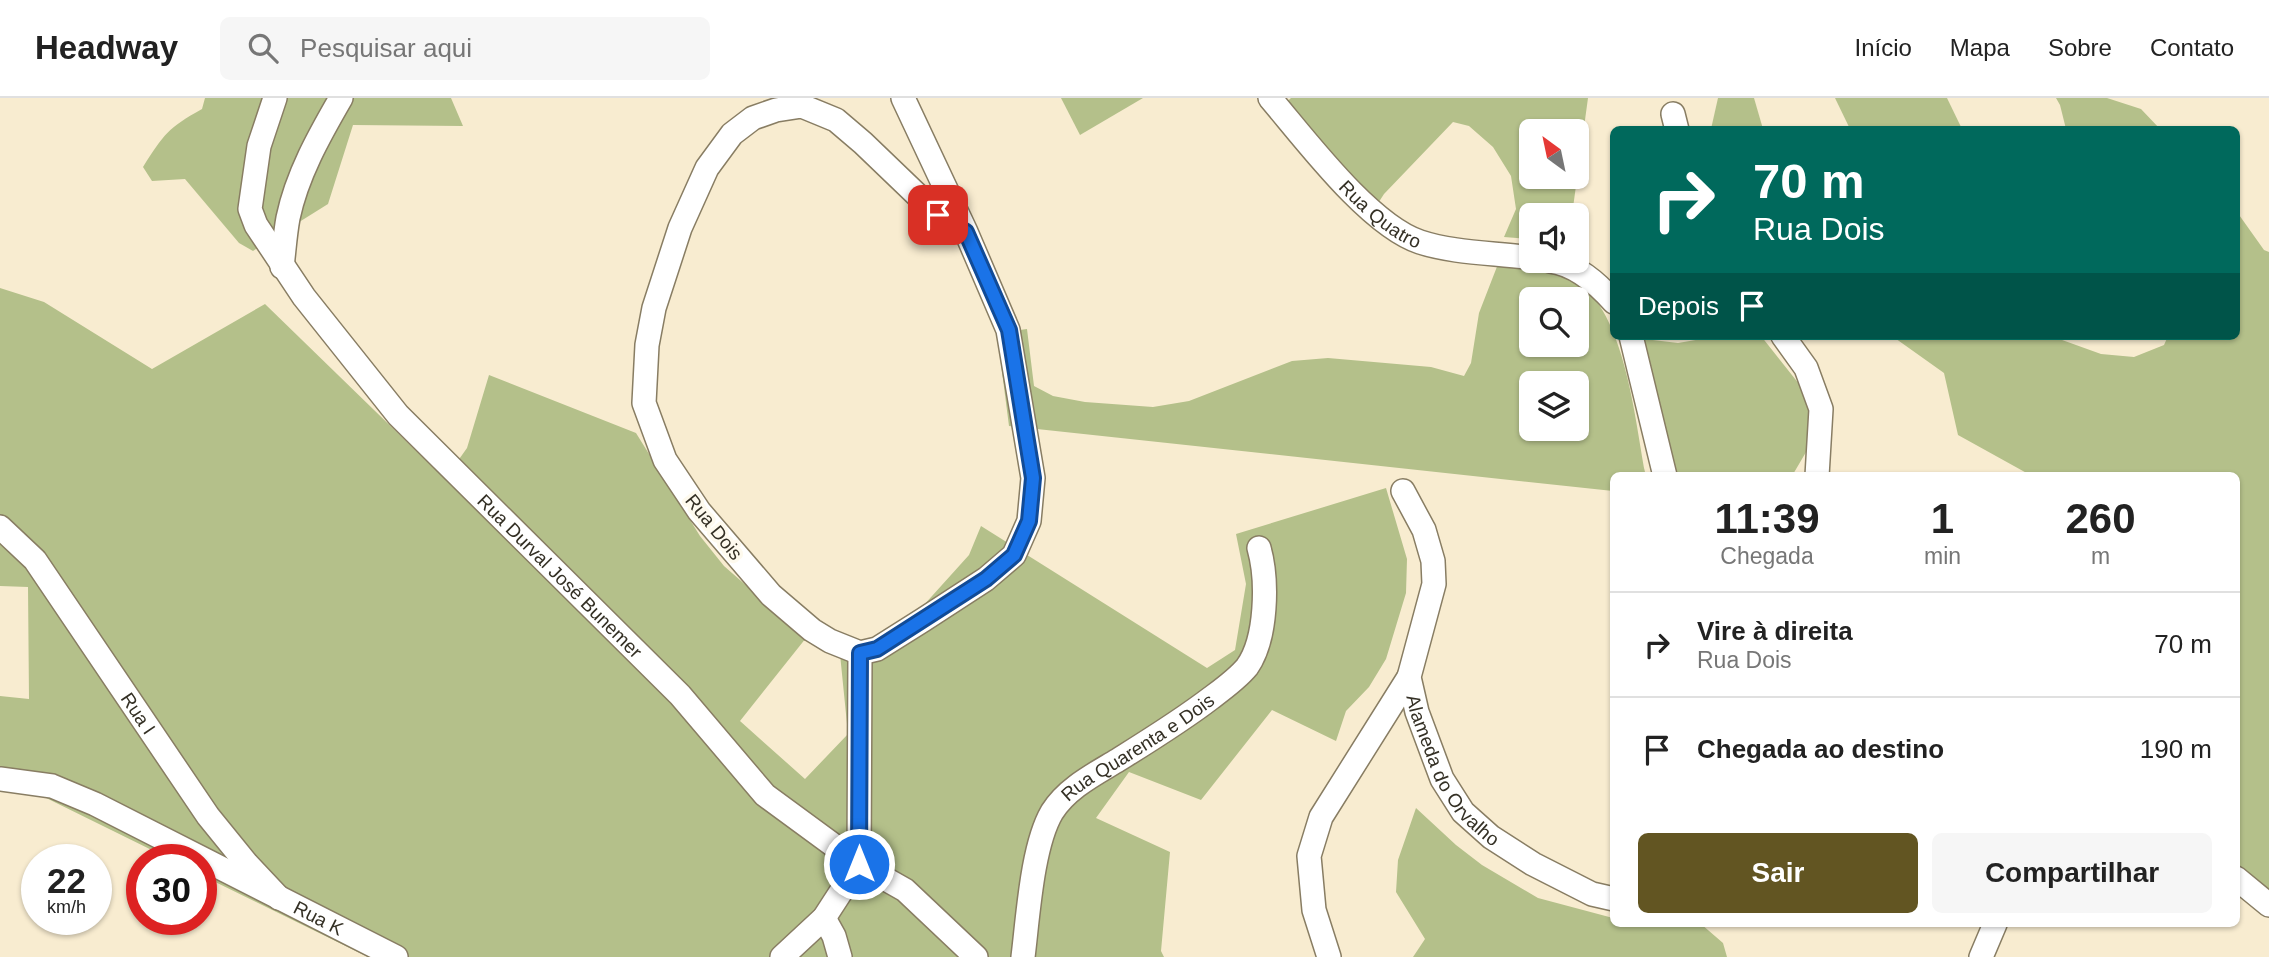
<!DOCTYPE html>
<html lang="pt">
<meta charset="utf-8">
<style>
:root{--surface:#fff;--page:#f6f6f6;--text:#222;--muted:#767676;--line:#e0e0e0;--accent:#625522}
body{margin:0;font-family:Arial,sans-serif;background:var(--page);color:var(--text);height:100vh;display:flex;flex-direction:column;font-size:26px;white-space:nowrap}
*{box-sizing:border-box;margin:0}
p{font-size:23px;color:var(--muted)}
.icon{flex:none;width:38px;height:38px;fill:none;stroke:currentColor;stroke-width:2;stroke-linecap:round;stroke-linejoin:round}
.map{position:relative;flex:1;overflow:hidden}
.panel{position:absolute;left:1610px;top:374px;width:630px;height:455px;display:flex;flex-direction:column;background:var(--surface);border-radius:10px;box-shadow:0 2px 5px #0004}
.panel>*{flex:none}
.hud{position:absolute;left:1610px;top:28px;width:630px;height:214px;border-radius:10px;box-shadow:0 2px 5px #0004;background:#00695c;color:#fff;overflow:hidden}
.needle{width:46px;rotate:327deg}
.controls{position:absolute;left:1519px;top:21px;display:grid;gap:14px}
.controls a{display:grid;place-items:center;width:70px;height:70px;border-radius:10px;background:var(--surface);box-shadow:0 2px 5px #0004;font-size:35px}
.speed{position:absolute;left:21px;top:746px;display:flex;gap:14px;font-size:35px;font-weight:700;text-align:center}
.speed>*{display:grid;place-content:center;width:91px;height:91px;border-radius:50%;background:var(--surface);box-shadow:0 2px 5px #0004;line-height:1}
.speed small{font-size:18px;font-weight:400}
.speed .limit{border:10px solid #d22;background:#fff;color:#111}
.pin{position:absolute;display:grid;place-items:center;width:60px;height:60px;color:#fff;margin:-30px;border-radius:14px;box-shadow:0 4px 10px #0006}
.me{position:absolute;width:77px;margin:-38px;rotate:0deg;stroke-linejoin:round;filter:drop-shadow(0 0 5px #0008)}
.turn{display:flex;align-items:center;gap:24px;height:147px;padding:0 28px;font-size:32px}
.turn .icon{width:91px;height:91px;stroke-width:2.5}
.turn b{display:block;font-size:49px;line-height:60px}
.then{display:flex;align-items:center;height:66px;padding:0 28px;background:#0003;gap:14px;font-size:26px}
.eta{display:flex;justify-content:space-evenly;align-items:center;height:119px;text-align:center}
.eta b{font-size:42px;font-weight:700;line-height:49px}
.primary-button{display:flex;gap:14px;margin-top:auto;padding:14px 28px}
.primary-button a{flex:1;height:80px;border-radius:10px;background:var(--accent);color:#fff;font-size:28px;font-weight:700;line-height:80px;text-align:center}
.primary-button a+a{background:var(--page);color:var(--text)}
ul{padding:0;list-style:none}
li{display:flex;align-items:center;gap:21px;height:105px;padding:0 28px;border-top:2px solid var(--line)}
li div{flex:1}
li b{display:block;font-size:26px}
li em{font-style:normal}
header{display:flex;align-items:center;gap:42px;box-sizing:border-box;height:98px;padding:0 35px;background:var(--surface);border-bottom:2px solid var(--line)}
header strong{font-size:33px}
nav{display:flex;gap:38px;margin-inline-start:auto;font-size:24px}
.search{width:490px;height:63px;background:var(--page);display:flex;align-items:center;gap:18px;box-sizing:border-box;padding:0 24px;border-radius:10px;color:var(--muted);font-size:26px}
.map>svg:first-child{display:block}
</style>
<header>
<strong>Headway</strong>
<div class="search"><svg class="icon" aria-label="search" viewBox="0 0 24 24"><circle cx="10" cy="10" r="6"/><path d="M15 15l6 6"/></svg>Pesquisar aqui</div>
<nav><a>Início</a><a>Mapa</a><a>Sobre</a><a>Contato</a></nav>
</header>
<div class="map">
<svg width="2269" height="859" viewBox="0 0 2269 859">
<rect width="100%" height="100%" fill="#f8ecd0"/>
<g fill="#b4c08a" fill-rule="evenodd">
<path d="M205,0H451L463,28L353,27L328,106L253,153L239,145L185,81L152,83L143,69C164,36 168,30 202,11Z"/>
<path d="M1061,0H1143L1080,37Z"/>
<path d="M1291,0H1588L1572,117H1531V141L1504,139L1516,111L1511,78L1493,49L1469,28L1453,24L1384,96L1375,110L1282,8ZM1531,33H1577V79H1531Z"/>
<path d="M1718,0H1754L1763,31H1711Z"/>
<path d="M1835,0H1947L1962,31H1850Z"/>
<path d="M2056,0H2107L2141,11L2160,31H2066L2060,7Z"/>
<path d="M2237,114L2264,152L2269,154V804L2237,785L2236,378H2032L1958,337L1944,275L1892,238H2051L2101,256L2134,259L2164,247L2168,238H2236Z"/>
<path d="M1498,166C1524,168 1553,170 1576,184C1625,213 1635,322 1645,374L1638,378H1614L1613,393L1009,328L997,235L1027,231L1034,288L1053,298L1085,304L1153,309L1189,303L1292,263L1328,260L1431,269L1464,278L1471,265L1479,215ZM1531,201H1577V247H1531ZM1531,285H1577V331H1531Z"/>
<path d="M0,190L44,204L152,271L265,206L445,381L467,350L489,277L636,335L700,438L724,468L806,540L740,623L805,681L848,636L840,556L870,546L923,508L969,457L981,428L1207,570L1235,552L1246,486L1236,436L1386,390L1407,461L1406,495L1386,561L1369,589L1346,613L1336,643L1272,612L1201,702L1129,674L1096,720L1170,754L1161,853L1164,859H368L201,777V761H170L34,694L0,683V598L29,601L28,489L0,488Z"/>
<path d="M1719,238H1761L1811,301L1809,349L1792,378H1668L1636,240L1678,245Z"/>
<path d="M1416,710L1456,747L1482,767L1538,800L1613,820L1614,826H1701L1723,845L1727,859H1413L1425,841L1396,794L1398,762Z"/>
</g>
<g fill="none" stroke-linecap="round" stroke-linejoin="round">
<defs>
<g id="street">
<path id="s1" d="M275,0L259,48L250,111L256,127L304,199L398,317L680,597L765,697L859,766L905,792L976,859"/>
<path d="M903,0L966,134L1008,232L1033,380L1029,423L1014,457L986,481L923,522L877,551L860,555L830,543L812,532L771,497L699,413L665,362L644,305L647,247L654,210L680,130L707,70L732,36L753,20L776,12L802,8L836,22L863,45L938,117L966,134"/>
<path id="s2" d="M1270,0C1305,41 1369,127 1420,144C1453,155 1496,155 1531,160"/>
<path d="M1673,16L1677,32"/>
<path d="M1550,163C1576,166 1597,185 1614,204"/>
<path d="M282,169C284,153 285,136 288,120C297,77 319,38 341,0"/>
<path d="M1631,238L1665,378"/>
<path d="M1783,238L1806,270L1821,311L1817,378"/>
<path id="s3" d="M1403,393L1424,432L1433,463L1434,486L1409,579L1417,614L1442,681L1463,714L1491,739L1533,766L1592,796L1614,801"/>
<path id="s4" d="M0,429L35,462L208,718L247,766L279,800"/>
<path id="s5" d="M0,681L52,688L95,706L396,859"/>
<path d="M859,766L860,555"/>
<path d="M2236,780L2269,807"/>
<path d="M824,820L834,838L840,859"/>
<path d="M782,859L824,820L859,766"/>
<path id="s6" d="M1023,859C1028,819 1032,748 1052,714C1067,690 1095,676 1118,662C1150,642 1181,623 1211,600C1223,591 1237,581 1247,569C1267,541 1268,482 1259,450"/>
<path d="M1329,859L1314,812L1309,758L1321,719L1409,579"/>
<path d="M1981,859L1995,826"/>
</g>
</defs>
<use href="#street" stroke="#887d63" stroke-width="26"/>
<use href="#street" stroke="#fff" stroke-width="23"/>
</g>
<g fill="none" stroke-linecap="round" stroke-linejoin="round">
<defs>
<path id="route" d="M859,766L860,555L877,551L986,481L1014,457L1029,423L1033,380L1009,232L966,134L938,117"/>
</defs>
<use href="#route" stroke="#114b97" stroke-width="18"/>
<use href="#route" stroke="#1a73e8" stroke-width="12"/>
</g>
<g text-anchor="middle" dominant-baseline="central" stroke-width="7" stroke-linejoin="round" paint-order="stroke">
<g font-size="19" fill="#343025" stroke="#fefaee">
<text stroke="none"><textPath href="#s2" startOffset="161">Rua Quatro</textPath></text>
<text transform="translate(714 429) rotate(51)">Rua Dois</text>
<text stroke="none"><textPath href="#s1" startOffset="597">Rua Durval José Bunemer</textPath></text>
<text stroke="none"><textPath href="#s4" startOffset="233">Rua I</textPath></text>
<text stroke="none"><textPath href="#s6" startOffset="257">Rua Quarenta e Dois</textPath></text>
<text stroke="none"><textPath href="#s3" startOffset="301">Alameda do Orvalho</textPath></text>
<text stroke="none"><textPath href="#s5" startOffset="350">Rua K</textPath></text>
</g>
</g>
</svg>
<div class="controls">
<a><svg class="needle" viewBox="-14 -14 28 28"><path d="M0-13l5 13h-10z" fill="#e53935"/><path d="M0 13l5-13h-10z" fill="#767676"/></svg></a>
<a><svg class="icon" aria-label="sound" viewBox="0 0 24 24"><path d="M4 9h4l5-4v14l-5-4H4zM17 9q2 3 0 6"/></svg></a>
<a><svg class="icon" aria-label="search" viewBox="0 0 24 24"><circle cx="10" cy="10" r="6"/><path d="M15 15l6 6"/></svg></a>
<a><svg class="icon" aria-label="layers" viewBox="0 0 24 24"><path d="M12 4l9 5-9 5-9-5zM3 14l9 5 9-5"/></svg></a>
</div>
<div class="speed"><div>22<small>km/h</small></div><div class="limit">30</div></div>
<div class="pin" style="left:938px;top:117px;background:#d93025"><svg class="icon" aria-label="arrive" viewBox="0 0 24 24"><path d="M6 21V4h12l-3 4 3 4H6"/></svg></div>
<svg class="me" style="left:859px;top:766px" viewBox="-20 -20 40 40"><circle r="17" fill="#1a73e8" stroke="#fff" stroke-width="3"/><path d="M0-11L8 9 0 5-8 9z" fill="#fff"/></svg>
<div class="hud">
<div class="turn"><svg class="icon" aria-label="right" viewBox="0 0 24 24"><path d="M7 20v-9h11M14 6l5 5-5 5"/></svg><div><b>70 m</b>Rua Dois</div></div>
<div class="then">Depois<svg class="icon" aria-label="arrive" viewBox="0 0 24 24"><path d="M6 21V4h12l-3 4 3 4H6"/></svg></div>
</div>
<section class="panel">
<div class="eta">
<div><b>11:39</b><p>Chegada</p></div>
<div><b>1</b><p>min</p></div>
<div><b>260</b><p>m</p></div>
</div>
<ul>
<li><svg class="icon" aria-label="right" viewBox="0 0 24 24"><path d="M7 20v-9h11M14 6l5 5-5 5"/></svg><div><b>Vire à direita</b><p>Rua Dois</p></div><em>70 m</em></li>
<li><svg class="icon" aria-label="arrive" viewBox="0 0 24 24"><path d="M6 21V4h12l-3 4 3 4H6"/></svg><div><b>Chegada ao destino</b></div><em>190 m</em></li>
</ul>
<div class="primary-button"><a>Sair</a><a>Compartilhar</a></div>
</section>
</div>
